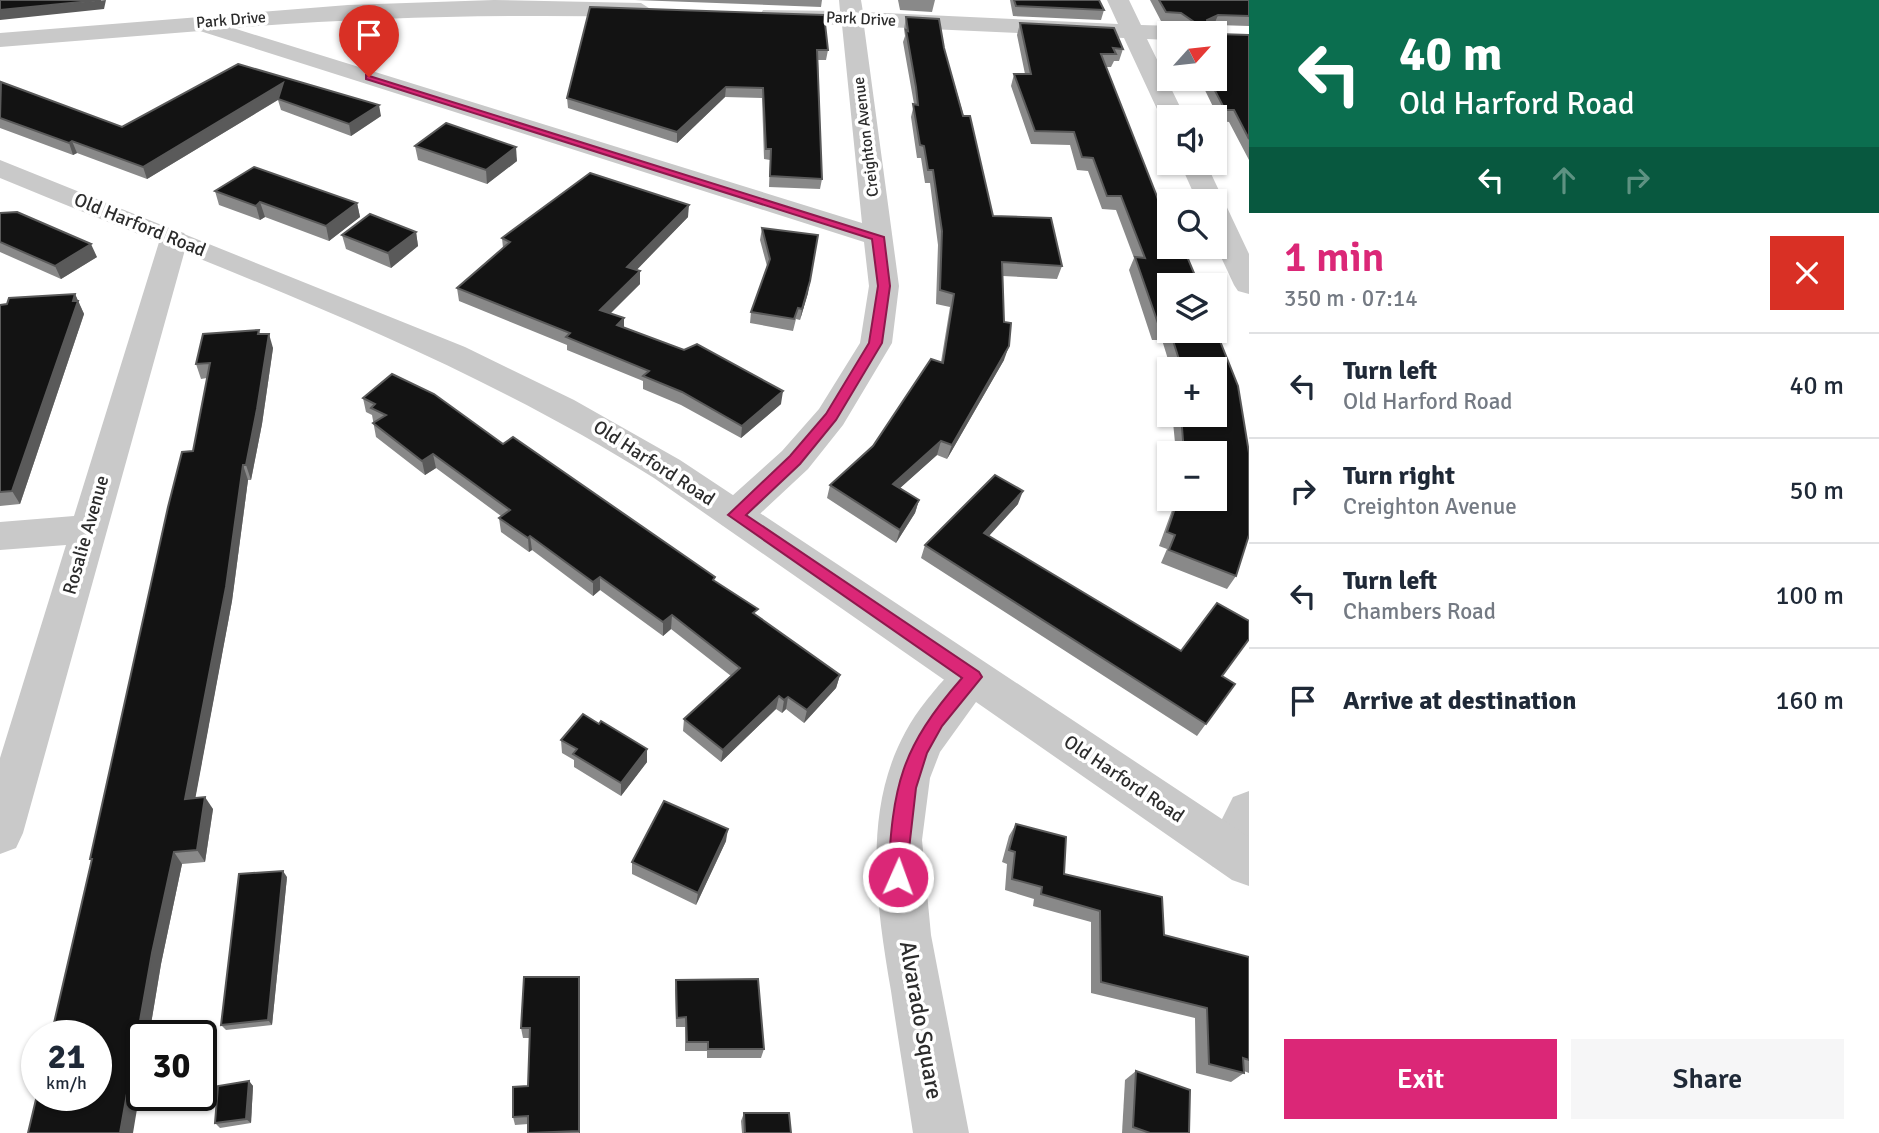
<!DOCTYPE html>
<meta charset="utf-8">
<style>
:root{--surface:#fff;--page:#f6f6f7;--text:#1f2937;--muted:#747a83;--line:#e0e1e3;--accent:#db2777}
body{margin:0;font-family:Signika,sans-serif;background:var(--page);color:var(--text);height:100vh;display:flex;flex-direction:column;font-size:26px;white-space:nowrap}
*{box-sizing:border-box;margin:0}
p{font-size:23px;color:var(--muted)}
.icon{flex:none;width:38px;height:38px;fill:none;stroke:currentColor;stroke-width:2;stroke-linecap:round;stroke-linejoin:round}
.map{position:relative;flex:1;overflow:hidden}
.drawer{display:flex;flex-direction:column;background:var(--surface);width:630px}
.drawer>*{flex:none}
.guide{background:#0b6e4f;color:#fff;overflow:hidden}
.needle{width:46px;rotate:63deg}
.fabs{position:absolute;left:1157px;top:21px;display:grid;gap:14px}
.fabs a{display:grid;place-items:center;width:70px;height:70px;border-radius:0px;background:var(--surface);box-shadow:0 2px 5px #0004;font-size:35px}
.speed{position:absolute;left:21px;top:1020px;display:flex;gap:14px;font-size:35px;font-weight:700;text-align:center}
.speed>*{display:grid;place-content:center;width:91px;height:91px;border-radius:50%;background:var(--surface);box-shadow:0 2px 5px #0004;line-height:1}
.speed small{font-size:18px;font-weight:400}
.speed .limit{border:4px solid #111;border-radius:10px;background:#fff;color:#111}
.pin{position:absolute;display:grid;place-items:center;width:60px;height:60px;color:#fff;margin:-72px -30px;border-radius:50% 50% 50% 0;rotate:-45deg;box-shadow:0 0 7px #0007}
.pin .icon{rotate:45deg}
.me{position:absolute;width:77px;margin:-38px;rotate:2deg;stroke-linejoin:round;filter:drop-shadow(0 0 5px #0008)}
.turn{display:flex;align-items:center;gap:24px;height:147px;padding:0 35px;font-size:32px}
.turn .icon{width:91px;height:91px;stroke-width:2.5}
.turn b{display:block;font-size:49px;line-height:60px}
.lanes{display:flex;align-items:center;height:66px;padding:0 35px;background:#0003;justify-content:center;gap:35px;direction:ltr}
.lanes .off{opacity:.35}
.round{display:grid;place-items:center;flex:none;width:74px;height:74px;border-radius:0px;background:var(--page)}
.overview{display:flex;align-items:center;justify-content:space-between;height:119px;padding:0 35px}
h1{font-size:42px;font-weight:600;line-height:52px;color:var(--accent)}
.primary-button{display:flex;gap:14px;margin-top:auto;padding:14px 35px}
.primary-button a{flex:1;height:80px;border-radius:0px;background:var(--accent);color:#fff;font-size:28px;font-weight:600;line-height:80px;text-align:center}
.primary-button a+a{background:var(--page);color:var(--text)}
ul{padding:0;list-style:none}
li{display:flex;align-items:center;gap:21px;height:105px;padding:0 35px;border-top:2px solid var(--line)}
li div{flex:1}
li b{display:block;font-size:26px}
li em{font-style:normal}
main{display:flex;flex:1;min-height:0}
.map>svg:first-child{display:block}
</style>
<main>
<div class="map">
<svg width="1249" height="1133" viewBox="0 0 1249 1133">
<rect width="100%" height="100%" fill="#fff"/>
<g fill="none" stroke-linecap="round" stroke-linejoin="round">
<g fill="#c9c9c9" fill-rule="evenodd">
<path d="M494,0L641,3L652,10L641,17C504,14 369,17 233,28L862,223L842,25L771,22L763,20L760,15L763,10L840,11L839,0H861L863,12L1118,24L1107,0H1129L1141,25L1176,26L1187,33H1169V40L1147,39L1185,117H1169V124L1163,122L1124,38L864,26L899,286L892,343L843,425L808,469L748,525L735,529L722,525L717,515L722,505L782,451L819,409L860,343L869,286L864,242L200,31L0,47V33L348,5Z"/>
<path d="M1180,163H1206L1249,254V294L1238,291L1234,285L1214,242V201H1197Z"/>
<path d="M174,230L184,233L188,239L23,833L16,848L0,854V758L66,545L0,550V522L74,516L160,239L164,233Z"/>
<path d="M973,660L988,665L994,677L940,752L930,778L922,840L931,935L969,1133H913C906,1086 898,1039 891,991C874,892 859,785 926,701C940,684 952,667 973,660Z"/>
<path d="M1249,791V859L1246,866L1229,873L1212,866L1206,851L1233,797Z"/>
</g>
<path fill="#c9c9c9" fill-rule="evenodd" d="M0,160L465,347L574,400L680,460L1249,837V886L1232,880L654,478C451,350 222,270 0,178Z"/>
</g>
<g fill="#898989">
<path d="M635,0H822L821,7Z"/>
<path d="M898,0H935L932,12L900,10Z"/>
<path d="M1010,0H1099L1104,10L1101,20L1013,16Z"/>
<path d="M1150,0H1249V26L1216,25L1218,34L1249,35V160L1229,122L1220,121L1200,80H1190L1189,79H1214V33H1173L1176,25H1179L1177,24L1162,23Z"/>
<path d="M590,7L828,50L826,60H818L822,179L820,189L769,187L770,160L764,159L762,98L725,97L677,143L568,108L567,98Z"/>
<path d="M906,17L944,48L993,216L1062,266L1057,279L1003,276L1004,360L947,459L937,455L900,488L919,500L915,513L896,543L827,498L830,485L873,446L941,362L950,307L936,304L938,245L930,183H925L921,158H917L911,117L914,104L903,42L905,36L904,29Z"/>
<path d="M1020,23L1123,49L1119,61H1114L1111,67H1106L1169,285V331H1214L1236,576L1227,589L1161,563L1167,549L1159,546L1176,499H1214V453H1176L1173,422L1176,415H1214V369H1171L1162,340H1152L1129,270L1134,258L1116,210L1102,209L1088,171L1077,170L1070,145L1031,144L1011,86L1014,74H1025L1017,35Z"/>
<path d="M238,64L381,116L351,136L281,110L278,100L147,179L77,153L73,155L0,128V82L122,127Z"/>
<path d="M415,146L517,161L487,184L418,160Z"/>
<path d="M215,191L357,203L360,217L329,241L265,217L260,220L219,205Z"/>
<path d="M0,213L97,257L61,279L0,252Z"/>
<path d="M688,217L636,270L640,284L610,313L624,328L781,404L741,438L681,405L643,389V381L567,350V345L459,301L457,288L503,248L502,238Z"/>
<path d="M762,228L808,293L800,320L796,319L793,331L750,323L751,312L767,266L760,240Z"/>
<path d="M416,232L418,246L391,268L346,249L342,235Z"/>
<path d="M75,294L84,314L20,504L0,506V305Z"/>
<path d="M259,330L260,334L273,348L262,424L251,480H248L232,601L195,798L213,809L205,862L182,864L161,964L149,1036H142L92,862L90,859L193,451L207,378L201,379L196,364Z"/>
<path d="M363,398L503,444L715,581L757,616L840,675L836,688L804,723L786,709L782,713L776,709L721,762L683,731L684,719L731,676L671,629L663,636L600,590L593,596L532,550L529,552L501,532L499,518L501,516L436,468L425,475L376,437L372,415L366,412Z"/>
<path d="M1018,504L988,536L1235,684L1197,736L921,558L925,545Z"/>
<path d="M561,740L647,762L621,796L574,767V760L562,753Z"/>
<path d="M1016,824L1064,874L1164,935L1249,957V1073L1244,1071V1073L1231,1082L1196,1073L1195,1018L1091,993V922L1033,906L1034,899L1005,890L1007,864L1002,862L1009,836Z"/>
<path d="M726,841L696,905L632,874V862Z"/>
<path d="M287,877L272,1025L226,1030L221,1025Z"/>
<path d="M579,977L580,1133H528V1124L515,1125L513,1117L528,1086L530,1038H523L521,1028Z"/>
<path d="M676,980L764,1049L761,1058H707V1051H685V1027H676L675,990Z"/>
<path d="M1136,1071L1189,1133H1122L1125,1080Z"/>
<path d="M249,1081L253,1086L251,1123L220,1128L215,1123Z"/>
<path d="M744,1113L791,1133H742L741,1121Z"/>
</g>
<g fill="#5a5a5a">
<path d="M106,0L104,9L0,20V10Z"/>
<path d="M1218,15L1214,25L1203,31L1207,20Z"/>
<path d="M283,83L286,95L147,179L143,167Z"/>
<path d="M726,87L725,97L677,143V132Z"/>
<path d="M379,105L381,116L351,136L349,124Z"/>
<path d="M72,141L77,153L73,155L69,143Z"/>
<path d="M516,147L517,161L487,184L486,170Z"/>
<path d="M260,202L265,217L260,220L256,206Z"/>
<path d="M357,203L360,217L329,241L326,226Z"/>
<path d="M689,205L688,217L627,280V267Z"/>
<path d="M416,232L418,246L391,268L388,253Z"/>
<path d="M818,235L808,293L800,320L802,309Z"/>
<path d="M91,244L97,257L61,279L55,266Z"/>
<path d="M640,271V284L601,323L600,310Z"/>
<path d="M75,294L84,314L20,504L12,491Z"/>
<path d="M624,318V331L617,325Z"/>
<path d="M269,334L273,348L262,424L251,480L246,465Z"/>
<path d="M1009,346L1004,360L947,459L952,445Z"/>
<path d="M783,391L781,404L741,438L742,426Z"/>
<path d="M941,441L937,455L890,497L893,484Z"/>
<path d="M433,454L436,468L425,475L422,461Z"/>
<path d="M243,465L248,480L232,601L193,811L185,799Z"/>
<path d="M1023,491L1018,504L979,547L984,533Z"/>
<path d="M919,500L915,513L896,543L900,530Z"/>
<path d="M530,536L532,550L529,552L528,538Z"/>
<path d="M600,577V590L593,596V582Z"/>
<path d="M672,615L671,629L663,636V622Z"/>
<path d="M840,675L836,688L804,723L807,710Z"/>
<path d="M779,696L776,709L721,762L723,750Z"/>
<path d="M788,697L786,709L782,713L784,700Z"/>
<path d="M647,749V762L621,796V783Z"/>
<path d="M205,797L213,809L205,862L197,850Z"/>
<path d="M728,829L726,841L696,905L698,893Z"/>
<path d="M174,852L182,864L161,964L149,1036H142V1079L133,1133H120L152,953Z"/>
<path d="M283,871L287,877L272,1025L268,1020Z"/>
<path d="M579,977V987L580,1133H579Z"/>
<path d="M249,1081L253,1086L251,1123L246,1119Z"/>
</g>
<g fill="#131313" stroke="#5a5a5a" stroke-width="2">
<path d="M0,0H101L0,10Z"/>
<path d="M1014,0H1099L1104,10L1016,6Z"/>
<path d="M1159,0H1249V16L1218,15L1207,20L1208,25H1216L1218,34L1249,35V139L1234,110H1225L1209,79H1214V33H1176L1175,31L1176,25H1191L1194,22L1181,13L1166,12Z"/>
<path d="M590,7L824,15L828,50H817L822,179L770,176L771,149H766L763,88L726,87L677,132L567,98Z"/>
<path d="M906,17L939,19L944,48L963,116H970L993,216L1051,218L1062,266L1002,262L1004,322L1011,323L1009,346L952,445L941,441L893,484L919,500L900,530L830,485L873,446L931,359L943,363L954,294L940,290L942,231L933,170H928L924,146L920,145L913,104L918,105L916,87L906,30L908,31Z"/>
<path d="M1020,23L1114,28L1123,49L1113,48L1116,54H1101L1167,222H1169V247H1183L1199,285H1169V328V327L1159,326L1135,257L1145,258L1121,196H1107L1093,158L1082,157L1074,132L1035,131L1014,74H1031Z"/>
<path d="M238,64L379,105L349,124L278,99L283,83L143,167L72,141L69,143L0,118L1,82L122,127Z"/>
<path d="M446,123L516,147L486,170L415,146Z"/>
<path d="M254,167L357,203L326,226L260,202L256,206L215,191Z"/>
<path d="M590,173L689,205L627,267L640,271L600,310L624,318L617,325L684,350L697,344L783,391L742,426L682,392L643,376L649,371L566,337L570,333L457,288L510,242L502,238Z"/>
<path d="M17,212L91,244L55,266L0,242V213Z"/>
<path d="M370,214L416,232L388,253L342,235Z"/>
<path d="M762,228L818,235L810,281L802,309L798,308L794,319L751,312L770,259Z"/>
<path d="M75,294L73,301H78L12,491L0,492V305L7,304L9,298Z"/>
<path d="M1214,326L1238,386L1249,453V535L1236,576L1169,550L1175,535L1167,532L1178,499H1214V453H1184L1181,415H1214V369H1182L1170,331H1214Z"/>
<path d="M259,330L258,334H269L257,409L246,465H243L226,587L185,799L205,797L197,850L174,852L152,953L120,1133H28L37,1095L96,1096V1036H51L92,859H90L168,507L182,452L193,451L210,363L196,364L203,334Z"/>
<path d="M392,374L434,394L503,444L513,437L715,577L713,580L758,609L753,613L840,675L807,710L788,697L784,700L779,696L723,750L684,719L740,668L672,615L663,622L600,577L593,582L530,536L528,538L499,518L510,510L433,454L422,461L373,423L386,415L371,408L375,404L363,398Z"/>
<path d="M995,475L1023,491L984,533L1181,651L1217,603L1249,621V639L1222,676L1235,684L1206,724L925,545Z"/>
<path d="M583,714L599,724L601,721L647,749L621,783L573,754L577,749L561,740Z"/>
<path d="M664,801L728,829L698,893L632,862Z"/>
<path d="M1016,824L1066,837L1064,874L1162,897L1164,935L1249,957V1060L1243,1058L1244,1073L1209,1064L1207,1008L1101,982L1100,911L1041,894L1042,887L1012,879L1015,852L1009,850Z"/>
<path d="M283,871L268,1020L221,1025L239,874Z"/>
<path d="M524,977H579V1131L528,1133V1116L513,1117V1087L528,1086L530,1028H521Z"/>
<path d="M758,979L764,1049H708V1042H687L686,1017L677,1018L676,980Z"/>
<path d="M1136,1071L1190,1090L1189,1133H1150L1133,1127Z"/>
<path d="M249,1081L246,1119L215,1123L218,1086Z"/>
<path d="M744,1113H789L791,1133H745Z"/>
</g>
<path fill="#db2777" stroke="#8e194d" stroke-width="2" d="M366,75L884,237L890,286L882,343L836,420L800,464L746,515L979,672L982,677L942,726L927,753L916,788L905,884L898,886L891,884L888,877C893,785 900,749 962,678L728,515L790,456L826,414L869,343L878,286L872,239L366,79Z"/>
<g text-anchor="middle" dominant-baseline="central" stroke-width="7" stroke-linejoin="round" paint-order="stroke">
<g font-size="16" fill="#2c2c2c" stroke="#fff">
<text transform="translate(861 19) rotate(3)">Park Drive</text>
<text transform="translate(231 20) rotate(-5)">Park Drive</text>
<text transform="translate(866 137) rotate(-97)">Creighton Avenue</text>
</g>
<g font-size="19" fill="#2c2c2c" stroke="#fff">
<text transform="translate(140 225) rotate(22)">Old Harford Road</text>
<text transform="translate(654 463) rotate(33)">Old Harford Road</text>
<text transform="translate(86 535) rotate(-74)">Rosalie Avenue</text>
<text transform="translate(1124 779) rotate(34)">Old Harford Road</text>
</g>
<g font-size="23" fill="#2c2c2c" stroke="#fff">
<text transform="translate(921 1020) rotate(80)">Alvarado Square</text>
</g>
</g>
</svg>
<div class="fabs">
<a><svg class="needle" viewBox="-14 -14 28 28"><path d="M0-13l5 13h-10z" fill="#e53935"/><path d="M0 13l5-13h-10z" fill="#747a83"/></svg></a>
<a><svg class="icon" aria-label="sound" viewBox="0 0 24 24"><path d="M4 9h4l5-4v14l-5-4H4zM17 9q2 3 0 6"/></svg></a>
<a><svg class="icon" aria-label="search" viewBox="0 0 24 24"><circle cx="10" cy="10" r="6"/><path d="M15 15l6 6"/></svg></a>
<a><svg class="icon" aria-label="layers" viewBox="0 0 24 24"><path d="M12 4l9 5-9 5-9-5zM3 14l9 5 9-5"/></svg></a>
<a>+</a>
<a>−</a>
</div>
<div class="speed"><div>21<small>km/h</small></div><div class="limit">30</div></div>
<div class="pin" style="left:369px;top:77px;background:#d93025"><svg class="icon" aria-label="arrive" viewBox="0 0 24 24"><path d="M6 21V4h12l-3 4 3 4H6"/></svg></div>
<svg class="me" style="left:898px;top:877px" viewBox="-20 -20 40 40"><circle r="17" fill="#db2777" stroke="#fff" stroke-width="3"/><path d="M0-11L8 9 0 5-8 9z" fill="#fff"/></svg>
</div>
<section class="drawer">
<div class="guide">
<div class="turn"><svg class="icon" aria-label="left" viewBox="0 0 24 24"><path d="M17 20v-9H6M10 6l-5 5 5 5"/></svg><div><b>40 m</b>Old Harford Road</div></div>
<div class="lanes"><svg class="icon" aria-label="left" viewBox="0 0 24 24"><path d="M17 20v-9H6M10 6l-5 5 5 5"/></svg><svg class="icon off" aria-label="ahead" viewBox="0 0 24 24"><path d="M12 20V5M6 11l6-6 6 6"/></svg><svg class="icon off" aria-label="right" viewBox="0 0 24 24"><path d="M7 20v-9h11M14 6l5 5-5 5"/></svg></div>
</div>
<div class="overview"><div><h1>1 min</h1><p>350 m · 07:14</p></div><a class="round" style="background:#d93025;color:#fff"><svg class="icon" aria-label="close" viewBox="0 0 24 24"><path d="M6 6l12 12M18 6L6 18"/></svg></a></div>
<ul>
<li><svg class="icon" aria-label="left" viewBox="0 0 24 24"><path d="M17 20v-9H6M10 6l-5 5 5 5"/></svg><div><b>Turn left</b><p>Old Harford Road</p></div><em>40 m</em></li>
<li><svg class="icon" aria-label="right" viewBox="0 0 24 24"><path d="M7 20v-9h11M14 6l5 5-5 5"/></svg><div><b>Turn right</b><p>Creighton Avenue</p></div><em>50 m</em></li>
<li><svg class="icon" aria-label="left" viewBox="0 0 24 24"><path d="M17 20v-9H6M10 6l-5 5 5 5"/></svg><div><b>Turn left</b><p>Chambers Road</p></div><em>100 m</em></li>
<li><svg class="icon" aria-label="arrive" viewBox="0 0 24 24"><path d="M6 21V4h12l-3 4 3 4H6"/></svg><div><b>Arrive at destination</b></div><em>160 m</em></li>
</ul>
<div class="primary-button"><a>Exit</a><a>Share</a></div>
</section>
</main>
